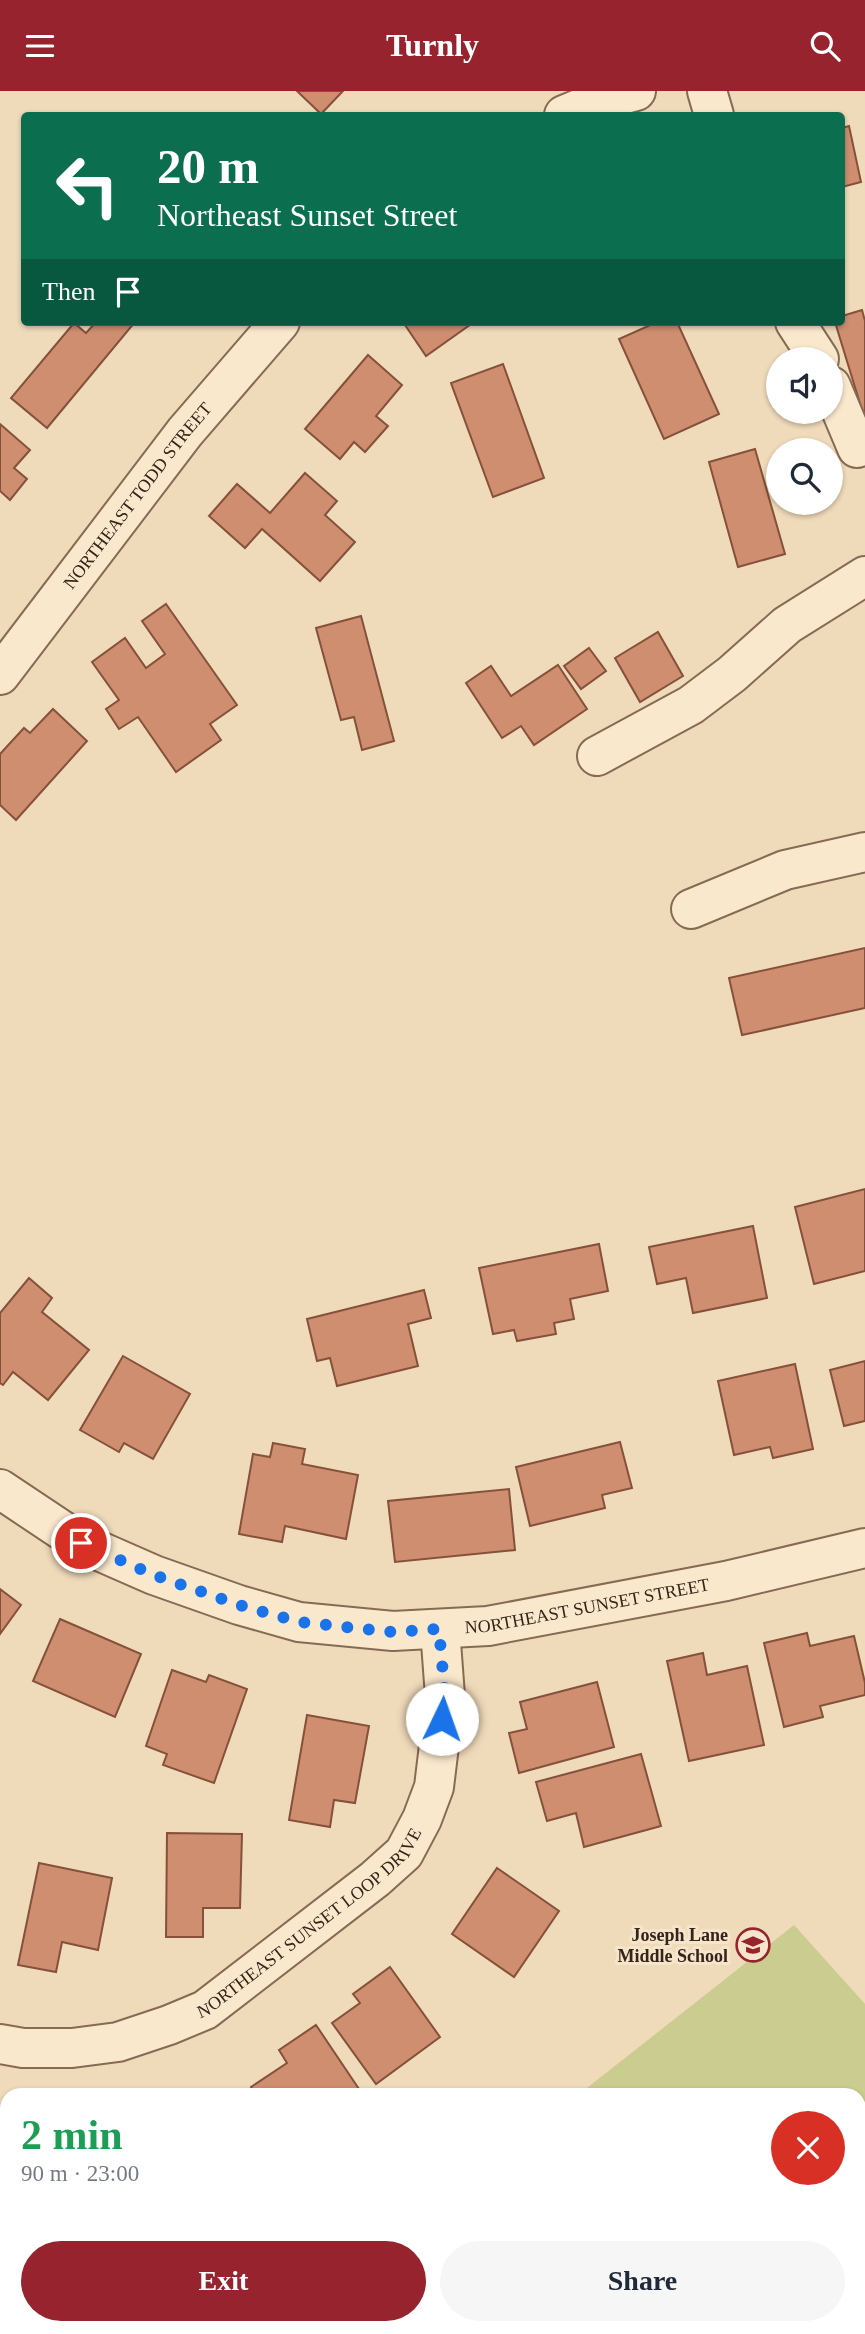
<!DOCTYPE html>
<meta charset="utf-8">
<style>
:root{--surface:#fff;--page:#f6f6f7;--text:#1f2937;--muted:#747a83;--accent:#96232e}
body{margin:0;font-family:"Times New Roman",serif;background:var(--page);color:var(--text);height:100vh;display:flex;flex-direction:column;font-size:26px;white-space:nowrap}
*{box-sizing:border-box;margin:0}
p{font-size:23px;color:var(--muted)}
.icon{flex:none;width:38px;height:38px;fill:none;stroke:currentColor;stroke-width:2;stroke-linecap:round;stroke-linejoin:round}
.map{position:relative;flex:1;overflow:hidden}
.side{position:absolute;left:0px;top:1997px;width:866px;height:247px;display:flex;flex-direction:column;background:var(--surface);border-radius:21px 21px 0 0;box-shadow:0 2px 5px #0004}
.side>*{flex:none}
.hud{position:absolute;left:21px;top:21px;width:824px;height:214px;border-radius:7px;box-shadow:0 2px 5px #0004;background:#0b6e4f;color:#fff;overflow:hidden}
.fabs{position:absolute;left:766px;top:256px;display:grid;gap:14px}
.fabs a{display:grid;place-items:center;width:77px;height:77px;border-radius:50%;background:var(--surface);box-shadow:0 2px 5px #0004;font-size:35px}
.pin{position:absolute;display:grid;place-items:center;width:60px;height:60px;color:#fff;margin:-30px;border:4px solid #fff;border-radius:50%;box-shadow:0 2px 7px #0007}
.me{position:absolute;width:77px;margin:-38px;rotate:3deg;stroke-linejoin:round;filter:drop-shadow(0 0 5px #0008)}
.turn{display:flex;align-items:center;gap:24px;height:147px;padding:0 21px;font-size:32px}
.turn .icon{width:91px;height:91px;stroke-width:2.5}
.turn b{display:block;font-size:49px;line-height:60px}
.then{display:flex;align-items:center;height:66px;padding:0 21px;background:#0003;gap:14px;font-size:26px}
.round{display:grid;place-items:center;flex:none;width:74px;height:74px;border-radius:37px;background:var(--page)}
.headline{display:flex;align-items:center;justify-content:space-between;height:119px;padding:0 21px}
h1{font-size:42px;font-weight:700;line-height:52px;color:#1e9e55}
.cta{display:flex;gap:14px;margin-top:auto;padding:14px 21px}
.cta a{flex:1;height:80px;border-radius:42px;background:var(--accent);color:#fff;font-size:28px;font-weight:700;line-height:80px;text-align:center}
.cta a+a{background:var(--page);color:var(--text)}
header{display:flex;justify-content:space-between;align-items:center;height:91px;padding:0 21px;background:var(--accent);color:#fff;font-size:32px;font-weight:700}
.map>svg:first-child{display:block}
</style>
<header><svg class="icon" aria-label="menu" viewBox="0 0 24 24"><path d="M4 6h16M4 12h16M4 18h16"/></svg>Turnly<svg class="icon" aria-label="search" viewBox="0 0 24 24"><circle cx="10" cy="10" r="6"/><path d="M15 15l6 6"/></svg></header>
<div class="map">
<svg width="865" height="2243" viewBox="0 0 865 2243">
<rect width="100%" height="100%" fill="#efdaba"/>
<g fill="#cbcc8f">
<path d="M794,1834L865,1913V2124L859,2129V2004H578Z"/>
<path d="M282,2237V2236L729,2237L721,2243H274Z"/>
</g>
<g fill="#ce8e6f" stroke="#85513a" stroke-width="2">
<path d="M297,0H343L321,23Z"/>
<path d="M849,35L861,91L842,96V37Z"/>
<path d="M862,219L865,230V329L835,231H842V225Z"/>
<path d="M96,231H135L47,337L11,307L74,232L86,242Z"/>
<path d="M403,231H474L426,265Z"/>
<path d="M657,231H677L719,323L664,348L619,248Z"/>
<path d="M368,264L402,294L376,325L388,335L365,361L354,351L340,368L305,338Z"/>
<path d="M503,273L544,387L493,406L451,292Z"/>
<path d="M0,333L30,359L14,377L27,388L10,409L0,400Z"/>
<path d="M755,358L785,463L738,476L709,371Z"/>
<path d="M305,382L337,410L325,424L355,451L320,490L262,438L245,457L209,425L237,393L270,422Z"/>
<path d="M166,513L237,614L210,633L221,649L176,681L138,626L119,638L106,618L119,609L92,571L125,547L146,577L165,563L142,530Z"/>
<path d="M361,525L394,650L362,659L354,626L341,629L316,537Z"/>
<path d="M658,541L683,585L640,611L615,567Z"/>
<path d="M589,557L606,580L581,598L564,575Z"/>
<path d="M558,574L587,618L534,654L521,635L502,647L466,592L491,575L511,605Z"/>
<path d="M53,618L87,650L16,729L0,714V663L24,637L30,642Z"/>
<path d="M865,857V917L742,944L729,887Z"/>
<path d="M865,1098V1180L814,1193L795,1116Z"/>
<path d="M753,1135L767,1207L693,1222L686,1187L657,1193L649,1156Z"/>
<path d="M599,1153L608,1200L570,1208L574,1228L554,1232L556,1243L517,1250L514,1239L493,1243L479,1177Z"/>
<path d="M29,1187L52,1207L42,1221L89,1259L48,1309L13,1281L3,1294L0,1292V1222Z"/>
<path d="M424,1199L431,1227L408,1233L418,1275L337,1295L330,1267L317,1270L307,1228Z"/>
<path d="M123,1265L190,1303L153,1368L124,1352L119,1361L80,1339Z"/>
<path d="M865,1270V1330L844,1335L830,1279Z"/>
<path d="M795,1273L813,1358L773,1367L770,1356L734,1364L718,1290Z"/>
<path d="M620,1351L632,1397L602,1404L605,1417L530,1435L516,1376Z"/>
<path d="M273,1352L305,1358L302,1373L358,1384L346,1448L285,1435L282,1451L239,1443L253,1363L270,1366Z"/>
<path d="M509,1398L515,1459L395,1471L388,1410Z"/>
<path d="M0,1498L21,1514L0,1543Z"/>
<path d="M60,1528L141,1563L115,1626L33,1590Z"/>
<path d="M807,1542L810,1555L854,1545L865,1592V1604L820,1615L823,1626L784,1636L764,1552Z"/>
<path d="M703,1562L707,1584L747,1575L764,1654L689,1670L667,1570Z"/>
<path d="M172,1579L206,1591L209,1584L247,1598L214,1692L163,1674L167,1663L146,1655Z"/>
<path d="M597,1591L614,1656L519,1682L509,1642L527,1638L520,1611Z"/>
<path d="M307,1624L369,1635L355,1712L334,1709L330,1736L289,1729Z"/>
<path d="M641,1663L661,1735L584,1756L576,1722L547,1730L536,1691Z"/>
<path d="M167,1742L242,1743L240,1817H203V1846H166Z"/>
<path d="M39,1772L112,1787L98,1859L62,1851L56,1881L18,1874Z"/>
<path d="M497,1777L559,1820L514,1886L452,1843Z"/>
<path d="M390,1876L440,1946L376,1993L332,1932L360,1912L353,1903Z"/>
<path d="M316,1934L361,2001L357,2004H256L251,1996L287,1972L279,1959Z"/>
</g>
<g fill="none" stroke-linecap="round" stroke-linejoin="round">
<defs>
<g id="street">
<path d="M707,0L714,24"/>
<path d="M564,24L593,12L636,0"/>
<path d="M795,231L819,268"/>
<path d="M831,295L857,357"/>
<path id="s1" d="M0,584L185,341L280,231"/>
<path d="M597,665L691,614L732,583L787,534L865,485"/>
<path d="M691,818L785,779L865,761"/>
<path id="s2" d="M0,1398L81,1452L154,1484L239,1514L299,1531L393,1540L488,1535L726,1490L865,1457"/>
<path id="s3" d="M0,1953L23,1957H72L118,1951L169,1934L205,1919L375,1788L404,1762L422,1728L434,1696L445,1605L440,1538"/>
</g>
</defs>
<use href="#street" stroke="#866a54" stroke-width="42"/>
<use href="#street" stroke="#fae8cd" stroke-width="38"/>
</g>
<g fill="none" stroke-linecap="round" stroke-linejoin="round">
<path stroke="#1a73e8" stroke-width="12" stroke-dasharray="0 21.6" d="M81,1452L154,1484L239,1514L299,1531L393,1541L439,1538L445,1605L442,1628"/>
</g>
<defs>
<symbol id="school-ring" viewBox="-11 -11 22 22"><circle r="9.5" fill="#f6e5ca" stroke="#96232e" stroke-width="1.5"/><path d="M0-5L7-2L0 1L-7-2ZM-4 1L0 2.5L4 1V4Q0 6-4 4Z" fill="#96232e"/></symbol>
</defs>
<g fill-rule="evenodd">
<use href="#school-ring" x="734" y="1835" width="38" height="38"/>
</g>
<g text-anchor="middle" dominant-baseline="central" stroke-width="6" stroke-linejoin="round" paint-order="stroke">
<g font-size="18" fill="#34241a" stroke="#f6e5ca">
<text stroke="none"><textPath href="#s1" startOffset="226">NORTHEAST TODD STREET</textPath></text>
<text stroke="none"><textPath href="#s2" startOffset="620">NORTHEAST SUNSET STREET</textPath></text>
<text stroke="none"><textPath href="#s3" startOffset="348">NORTHEAST SUNSET LOOP DRIVE</textPath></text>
</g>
<g font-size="18" font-weight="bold" fill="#34241a" stroke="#f6e5ca" text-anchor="end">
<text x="728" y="1844">Joseph Lane<tspan x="728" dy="21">Middle School</tspan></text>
</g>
</g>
</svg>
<div class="fabs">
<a><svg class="icon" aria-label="sound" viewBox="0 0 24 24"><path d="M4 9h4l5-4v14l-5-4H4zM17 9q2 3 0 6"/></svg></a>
<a><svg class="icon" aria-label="search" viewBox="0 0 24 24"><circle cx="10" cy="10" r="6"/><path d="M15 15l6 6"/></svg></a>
</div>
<div class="pin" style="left:81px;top:1452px;background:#d93025"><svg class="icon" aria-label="arrive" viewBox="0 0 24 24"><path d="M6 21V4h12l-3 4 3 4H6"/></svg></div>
<svg class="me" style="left:442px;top:1628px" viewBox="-20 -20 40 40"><circle r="19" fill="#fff"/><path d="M0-13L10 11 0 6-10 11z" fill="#1a73e8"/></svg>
<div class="hud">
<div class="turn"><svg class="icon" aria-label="left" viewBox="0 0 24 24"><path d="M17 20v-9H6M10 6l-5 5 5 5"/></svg><div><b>20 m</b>Northeast Sunset Street</div></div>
<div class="then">Then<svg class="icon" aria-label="arrive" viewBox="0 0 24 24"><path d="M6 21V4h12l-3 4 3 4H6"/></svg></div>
</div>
<section class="side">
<div class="headline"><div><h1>2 min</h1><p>90 m · 23:00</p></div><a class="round" style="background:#d93025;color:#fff"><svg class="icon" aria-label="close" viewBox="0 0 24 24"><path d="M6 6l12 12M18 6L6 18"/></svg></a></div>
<div class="cta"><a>Exit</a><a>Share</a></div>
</section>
</div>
